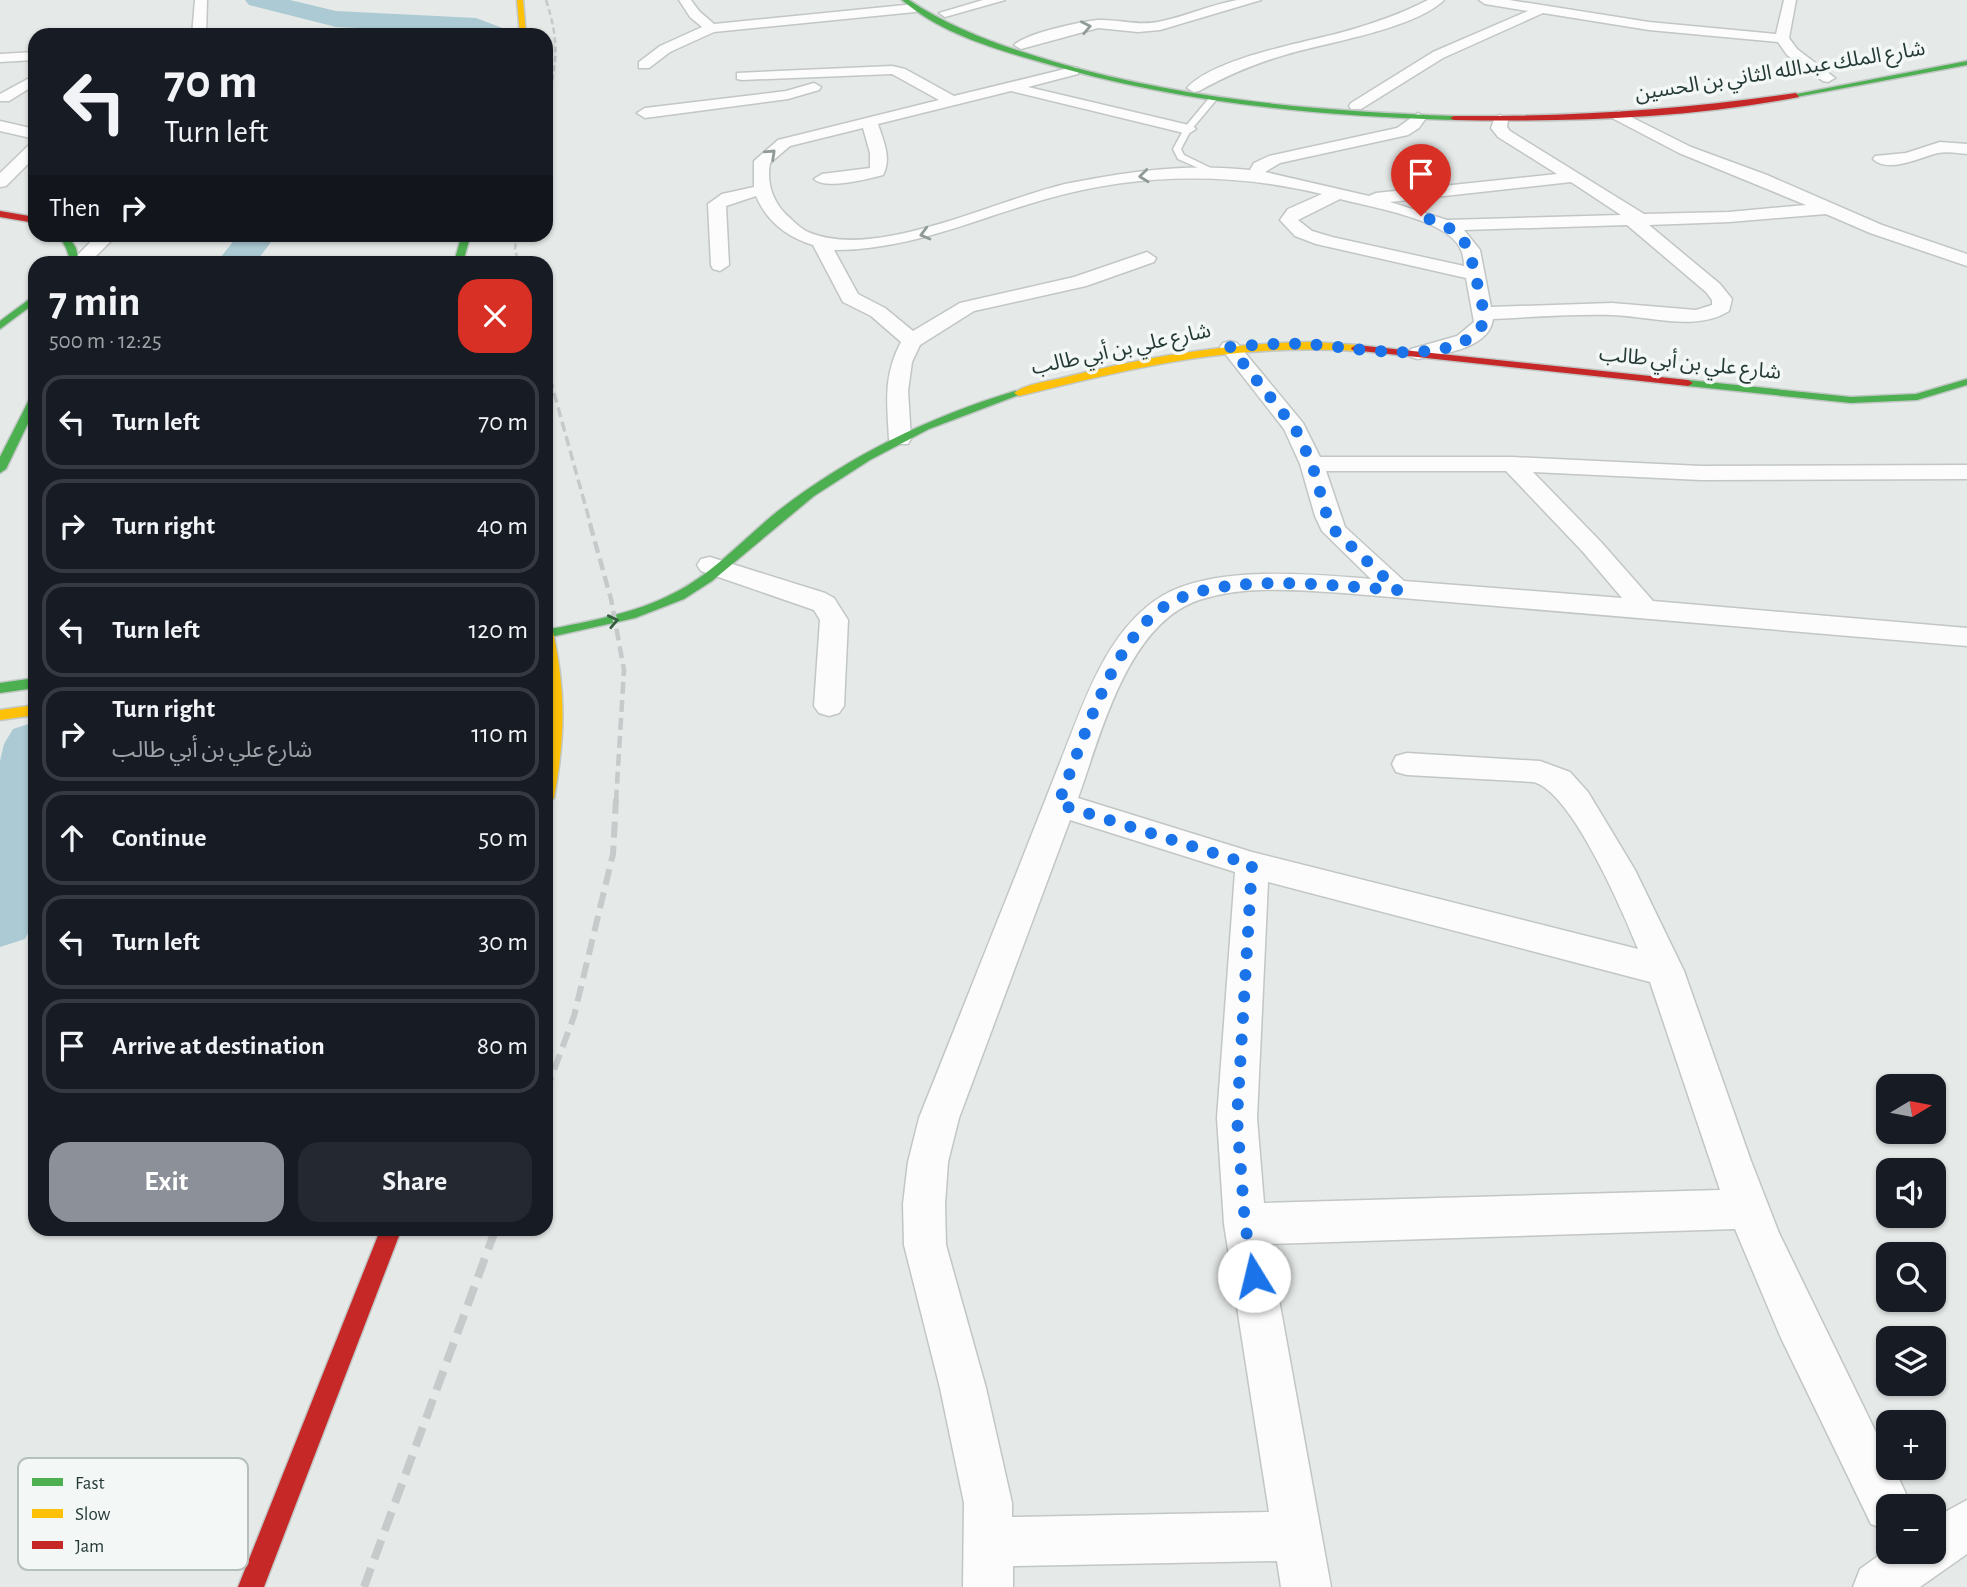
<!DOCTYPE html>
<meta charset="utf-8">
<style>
:root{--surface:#171b24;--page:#242831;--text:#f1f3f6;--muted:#9ea1a6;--line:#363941;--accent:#8c9099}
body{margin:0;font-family:"Alegreya Sans","Noto Sans Arabic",sans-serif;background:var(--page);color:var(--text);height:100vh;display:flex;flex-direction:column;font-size:26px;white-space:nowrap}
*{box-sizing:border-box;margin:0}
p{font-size:23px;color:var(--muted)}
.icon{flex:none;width:38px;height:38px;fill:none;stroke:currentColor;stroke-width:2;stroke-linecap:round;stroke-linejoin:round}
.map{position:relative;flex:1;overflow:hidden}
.sheet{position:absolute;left:28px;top:256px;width:525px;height:980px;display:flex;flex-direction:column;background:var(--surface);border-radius:21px;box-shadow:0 2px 5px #0004}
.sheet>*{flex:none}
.top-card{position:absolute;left:28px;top:28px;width:525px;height:214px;border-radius:21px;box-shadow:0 2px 5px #0004;background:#171b24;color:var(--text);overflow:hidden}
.needle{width:46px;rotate:80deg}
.tools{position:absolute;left:1876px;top:1074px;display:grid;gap:14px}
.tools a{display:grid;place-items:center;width:70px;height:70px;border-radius:14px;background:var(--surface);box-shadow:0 2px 5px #0004;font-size:35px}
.pin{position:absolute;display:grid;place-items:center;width:60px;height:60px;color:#fff;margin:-72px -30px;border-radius:50% 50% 50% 0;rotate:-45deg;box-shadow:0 0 7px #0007}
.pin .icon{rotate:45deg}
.me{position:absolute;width:77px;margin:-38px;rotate:351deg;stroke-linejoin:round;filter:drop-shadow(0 0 5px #0008)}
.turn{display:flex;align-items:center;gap:24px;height:147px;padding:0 21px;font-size:32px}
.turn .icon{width:91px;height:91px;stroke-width:2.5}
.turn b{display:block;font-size:49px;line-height:60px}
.then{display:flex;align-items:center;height:66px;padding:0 21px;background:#0003;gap:14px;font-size:26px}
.round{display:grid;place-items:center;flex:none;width:74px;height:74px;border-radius:21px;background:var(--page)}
.headline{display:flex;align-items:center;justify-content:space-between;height:119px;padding:0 21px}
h1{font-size:42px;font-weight:600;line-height:52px}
.primary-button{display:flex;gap:14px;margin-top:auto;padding:14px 21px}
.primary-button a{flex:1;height:80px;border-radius:21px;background:var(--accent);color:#fff;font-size:28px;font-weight:600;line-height:80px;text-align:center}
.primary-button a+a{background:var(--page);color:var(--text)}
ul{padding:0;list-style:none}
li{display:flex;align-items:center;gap:21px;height:94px;margin:0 14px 10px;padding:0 7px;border:4px solid var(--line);border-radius:21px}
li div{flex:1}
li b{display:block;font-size:26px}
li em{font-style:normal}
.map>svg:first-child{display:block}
</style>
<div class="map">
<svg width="1967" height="1587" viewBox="0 0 1967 1587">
<rect width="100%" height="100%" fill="#e5e9e7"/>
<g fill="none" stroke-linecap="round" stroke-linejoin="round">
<g fill="#abcad3" fill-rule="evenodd">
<path d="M245,0H290L336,11L476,18L505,29L509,35L336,27L249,5Z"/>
<path d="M239,234H277L256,262H217Z"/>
<path d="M35,722V920L25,939L0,947V761L4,744L13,729Z"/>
</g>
<defs>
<path id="lane" d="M1210,97L1217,99L1191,130L1181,149L1184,155L1215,170L1216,172L1212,174L1178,159L1173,149L1185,127Z"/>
<g id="street">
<path d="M195,0H207L206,35H192Z"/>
<path d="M679,0H691L699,11L714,24L915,4L921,8L915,12L714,32L670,52L649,68H639V62L660,46L702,27L690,17Z"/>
<path d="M983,0H1005L945,17L939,13Z"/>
<path d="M1237,0H1261L1160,30L1138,32L1098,28L1021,49L1014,45C1027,33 1079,22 1098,20C1118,19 1137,26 1158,22C1184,17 1210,5 1237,0Z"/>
<path d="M1428,0H1444C1414,29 1329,42 1288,54C1256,63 1228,75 1199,91L1194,92L1187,88C1214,58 1303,43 1343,32C1372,24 1401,14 1428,0Z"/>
<path d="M1479,0H1509L1649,22L1776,34L1784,0H1796L1789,38L1797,49L1835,78L1828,82L1823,81L1787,55L1778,42L1649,30L1543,13L1443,58L1361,109H1351L1349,106L1351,103L1433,52L1528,11L1485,4Z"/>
<path d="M35,52V60L0,62V54Z"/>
<path d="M892,66L905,69L954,96L1073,67L1078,68V74L1028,87L1193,126L1196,129L1188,134L1011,91L878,124C883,140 892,158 883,175C868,179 825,190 814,179L822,174L870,168V153L863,128L790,146L770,163C766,185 774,205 791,219C796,224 802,229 808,232C877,262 998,198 1070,183C1129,171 1190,163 1250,170L1254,163L1269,156L1397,128L1418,113L1426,118L1419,128L1408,135L1280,163L1265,172L1369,196L1376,193L1557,174L1498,137L1491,128L1495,117L1500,115L1508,120L1507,127L1510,131L1644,214L1729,212L1806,205L1679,153L1614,119L1611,116L1614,113L1619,111L1691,147L1767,175L1882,225L1967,254V266L1870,233L1826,214L1729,222L1649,225L1720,284L1732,299L1729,311C1696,332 1649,316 1612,315C1573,314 1533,317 1493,319C1489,349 1442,354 1418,359L1411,357L1408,353L1411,349L1457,336L1474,322L1466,278L1316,244L1295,236L1280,220L1288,209L1322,194C1231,172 1137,173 1046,199C975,219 910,250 834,250L858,294L885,308L913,331L960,303L1074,277L1147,252L1156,258L1154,262L1086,286L974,311L920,345L912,362L908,391L911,439L908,444H892L889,439C887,402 883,376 901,342L871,316L843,302L813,245C787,237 767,222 756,196L726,206L729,265L720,271L713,269L711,265L708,204L722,194L754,187V161L778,140L939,100L892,74L742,80L737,79V73ZM1571,182L1621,215L1447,220L1390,202ZM1340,199C1369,207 1449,219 1461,250C1463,254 1464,261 1464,266L1332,237L1312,231L1298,220ZM1627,225L1706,292L1712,300V305L1696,310L1612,303L1491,307L1480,250L1464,230Z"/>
<path d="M35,75V85L9,101H0V94Z"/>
<path d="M814,83L821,87L819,90L788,99L645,118L637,113L645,108L786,91Z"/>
<path d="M0,121L35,129V139L0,131Z"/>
<path d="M1940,142L1967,144V154C1958,153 1947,151 1938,153C1921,157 1888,174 1873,159L1875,156L1906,153Z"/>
<path d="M35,143V157L6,186L0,187V173L29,145Z"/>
<path d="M98,234H118L90,262H71Z"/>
<path d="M1230,341L1237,343L1303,423L1320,457H1512L1701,466L1967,465V479L1701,480L1533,472L1601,542L1653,601L1967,628V646L1343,593C1297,590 1244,585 1199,600C1127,624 1101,735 1078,798L1252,852L1638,949C1623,912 1571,790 1533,782L1407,775L1396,772L1392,764L1396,756L1407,753L1540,761L1570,772L1588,792L1635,870L1684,971L1751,1161L1779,1233L1888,1457V1468H1894L1912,1507H1888V1531L1871,1524L1781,1338L1735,1229L1269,1244L1331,1587H1281L1277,1561L1013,1566V1587H963L964,1503L940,1388L904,1245L903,1204L908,1162L919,1118C952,1036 984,954 1017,872C1032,834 1046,798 1061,760C1084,703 1106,630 1162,596C1215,565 1311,574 1371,579L1322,531L1315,516L1300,464L1284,429L1220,347L1223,343ZM1326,471H1506L1583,552L1622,598L1404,581L1345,527ZM1070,820L1235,872L1217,1118L1224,1224L1269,1512L1012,1517V1503L986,1388L946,1245L945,1204L948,1162L959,1118ZM1268,882L1650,982L1720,1190L1264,1203L1257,1118Z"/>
<path d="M710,557L825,593L834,598L848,620L844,706L839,713L829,716L819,713L814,706L820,620L814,610L701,571L697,565L701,559Z"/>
<path d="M1967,1500V1554L1920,1587H1853L1860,1569L1888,1549V1552H1934V1518Z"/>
</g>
<g id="fast">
<path d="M902,0H909C954,30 1004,47 1055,62C1185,100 1319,111 1454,116L1458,118L1454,120C1312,116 1174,102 1037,61C991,48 939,32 902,0Z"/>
<path d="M1967,61V65L1796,97L1792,95Z"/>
<path d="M58,234H67L76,248L79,262H71L66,248Z"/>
<path d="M462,234H471L463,262H454Z"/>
<path d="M35,295V303L0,329V321Z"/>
<path d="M1967,379V385L1917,400L1851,403L1688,386L1683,383L1688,380L1851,397L1916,394Z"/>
<path d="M1015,391L1024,393L929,429L870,460L814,496L712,581L684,599L635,618L546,638V630C589,621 634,614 674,593C714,573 744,538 778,511C850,455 929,417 1015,391Z"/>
<path d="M35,395V409L6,469L0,473V457L30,398Z"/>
<path d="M35,678V688L0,693V683Z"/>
</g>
<g id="slow">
<path d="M517,0H523L526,35H520Z"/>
<path d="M1313,342L1356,345L1361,348L1356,351C1234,343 1136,367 1019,396L1014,393C1027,383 1053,381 1070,376C1150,356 1230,343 1313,342Z"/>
<path d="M546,628L553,632C566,692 565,738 554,798L546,804V756L550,715Z"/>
<path d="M35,705V715L0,720V710Z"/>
</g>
<g id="jam">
<path d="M1796,93L1799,97C1686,119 1568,122 1454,120L1450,118L1454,116C1569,117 1682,110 1796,93Z"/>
<path d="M0,211L35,217V223L0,217Z"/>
<path d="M1356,345L1688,380L1693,383L1688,386L1352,350L1351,348Z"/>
<path d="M381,1228H402L264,1587H238Z"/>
</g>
</defs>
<use href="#lane" stroke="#c2c6c4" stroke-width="3"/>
<use href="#street" stroke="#c2c6c4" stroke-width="3"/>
<use href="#fast" stroke="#c1c7c5" stroke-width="3"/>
<use href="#slow" stroke="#c1c7c5" stroke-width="3"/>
<use href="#jam" stroke="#c1c7c5" stroke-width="3"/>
<use href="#lane" fill="#fbfcfb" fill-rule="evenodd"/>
<use href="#street" fill="#fbfcfb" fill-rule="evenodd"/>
<use href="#fast" fill="#4caf50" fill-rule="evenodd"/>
<use href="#slow" fill="#ffc107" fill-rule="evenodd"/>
<use href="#jam" fill="#c62828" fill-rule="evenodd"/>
<g stroke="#c7caca" stroke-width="2.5" stroke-dasharray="6 3.5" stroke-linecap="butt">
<path d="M546,0C560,43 557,64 546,107"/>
<path d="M517,234L515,249L518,262"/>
</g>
<path stroke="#c7caca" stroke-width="3.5" stroke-dasharray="10 5" stroke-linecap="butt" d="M546,364L591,526"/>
<path stroke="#c7caca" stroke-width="4.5" stroke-dasharray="12 6" stroke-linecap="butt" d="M590,524L611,599L624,670L616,801"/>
<path stroke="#c7caca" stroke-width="6" stroke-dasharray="16 8" stroke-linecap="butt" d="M546,1092L574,1016L613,854L616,799"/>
<path stroke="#c7caca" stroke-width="8" stroke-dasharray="20 10" stroke-linecap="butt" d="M364,1587L496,1228"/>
</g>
<defs><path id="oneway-chevron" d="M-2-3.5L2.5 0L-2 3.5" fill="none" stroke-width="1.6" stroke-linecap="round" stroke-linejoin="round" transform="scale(1.75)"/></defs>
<g stroke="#909b99">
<use href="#oneway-chevron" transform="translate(1086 27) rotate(-11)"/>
<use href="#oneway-chevron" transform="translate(771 154) rotate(-43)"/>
<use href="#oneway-chevron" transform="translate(1144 176) rotate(174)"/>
<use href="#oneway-chevron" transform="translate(925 234) rotate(165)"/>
</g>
<use stroke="#315d3e" href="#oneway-chevron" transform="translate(613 621) rotate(-12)"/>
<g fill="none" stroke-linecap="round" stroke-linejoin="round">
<path stroke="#1a73e8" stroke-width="12" stroke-dasharray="0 21.6" d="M1254,1276L1245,1224L1237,1118L1252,865L1058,804C1081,747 1109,650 1158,611C1210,569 1333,586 1398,590L1335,531L1327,516L1312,464L1295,428L1230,347C1255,345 1280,343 1305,344C1351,346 1457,371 1484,322C1484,307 1479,292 1476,278C1466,235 1463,232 1421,216"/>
</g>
<g text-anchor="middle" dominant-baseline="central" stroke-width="7" stroke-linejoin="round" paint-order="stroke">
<g font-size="21" fill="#253a37" stroke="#f3f8f6">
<text transform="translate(1780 71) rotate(-9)">شارع الملك عبدالله الثاني بن الحسين</text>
<text transform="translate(1121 349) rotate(-12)">شارع علي بن أبي طالب</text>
<text transform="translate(1690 363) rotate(6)">شارع علي بن أبي طالب</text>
</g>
</g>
<rect x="18" y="1458" width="230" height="112" rx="10" fill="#f3f8f6" stroke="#b5bfbd" stroke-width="2"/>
<rect x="32" y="1478" width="31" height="8" fill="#4caf50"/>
<rect x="32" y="1509" width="31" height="9" fill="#ffc107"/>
<rect x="32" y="1541" width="31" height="8" fill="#c62828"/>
<g font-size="19" fill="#253a37">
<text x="75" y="1489">Fast</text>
<text x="75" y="1520">Slow</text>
<text x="75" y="1552">Jam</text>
</g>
</svg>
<div class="tools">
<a><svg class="needle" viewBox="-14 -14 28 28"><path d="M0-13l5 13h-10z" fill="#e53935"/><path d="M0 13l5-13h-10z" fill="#9ea1a6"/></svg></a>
<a><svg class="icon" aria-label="sound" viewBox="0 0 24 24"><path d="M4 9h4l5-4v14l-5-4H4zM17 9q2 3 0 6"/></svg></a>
<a><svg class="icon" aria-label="search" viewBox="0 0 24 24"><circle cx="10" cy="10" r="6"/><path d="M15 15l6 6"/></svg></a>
<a><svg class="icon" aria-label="layers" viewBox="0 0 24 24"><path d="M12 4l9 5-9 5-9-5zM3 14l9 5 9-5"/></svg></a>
<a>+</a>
<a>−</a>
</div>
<div class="pin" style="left:1421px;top:216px;background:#d93025"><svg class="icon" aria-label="arrive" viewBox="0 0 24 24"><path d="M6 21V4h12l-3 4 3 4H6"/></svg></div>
<svg class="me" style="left:1254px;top:1276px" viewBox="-20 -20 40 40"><circle r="19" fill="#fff"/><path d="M0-13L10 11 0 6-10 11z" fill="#1a73e8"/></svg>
<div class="top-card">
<div class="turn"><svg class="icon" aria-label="left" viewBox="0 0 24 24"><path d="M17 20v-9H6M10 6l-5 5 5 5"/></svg><div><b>70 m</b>Turn left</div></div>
<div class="then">Then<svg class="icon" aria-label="right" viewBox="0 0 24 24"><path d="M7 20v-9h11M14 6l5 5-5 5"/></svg></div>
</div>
<section class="sheet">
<div class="headline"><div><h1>7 min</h1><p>500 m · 12:25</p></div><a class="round" style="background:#d93025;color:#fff"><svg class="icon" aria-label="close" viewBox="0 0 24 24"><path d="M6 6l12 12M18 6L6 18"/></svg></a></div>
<ul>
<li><svg class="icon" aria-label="left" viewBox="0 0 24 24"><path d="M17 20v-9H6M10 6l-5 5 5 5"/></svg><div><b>Turn left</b></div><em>70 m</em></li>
<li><svg class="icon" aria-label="right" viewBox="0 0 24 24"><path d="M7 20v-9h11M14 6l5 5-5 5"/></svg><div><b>Turn right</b></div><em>40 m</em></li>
<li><svg class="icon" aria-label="left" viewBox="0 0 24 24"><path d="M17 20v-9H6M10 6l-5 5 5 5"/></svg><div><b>Turn left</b></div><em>120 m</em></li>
<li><svg class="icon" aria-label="right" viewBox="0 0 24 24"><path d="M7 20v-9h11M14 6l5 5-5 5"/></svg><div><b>Turn right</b><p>شارع علي بن أبي طالب</p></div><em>110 m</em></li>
<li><svg class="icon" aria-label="ahead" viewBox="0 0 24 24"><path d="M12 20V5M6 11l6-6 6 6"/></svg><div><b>Continue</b></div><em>50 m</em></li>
<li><svg class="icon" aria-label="left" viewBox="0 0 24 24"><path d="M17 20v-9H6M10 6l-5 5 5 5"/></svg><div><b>Turn left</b></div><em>30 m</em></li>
<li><svg class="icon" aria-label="arrive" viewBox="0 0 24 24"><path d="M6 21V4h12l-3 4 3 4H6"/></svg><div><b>Arrive at destination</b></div><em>80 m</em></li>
</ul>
<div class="primary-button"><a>Exit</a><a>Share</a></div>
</section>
</div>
